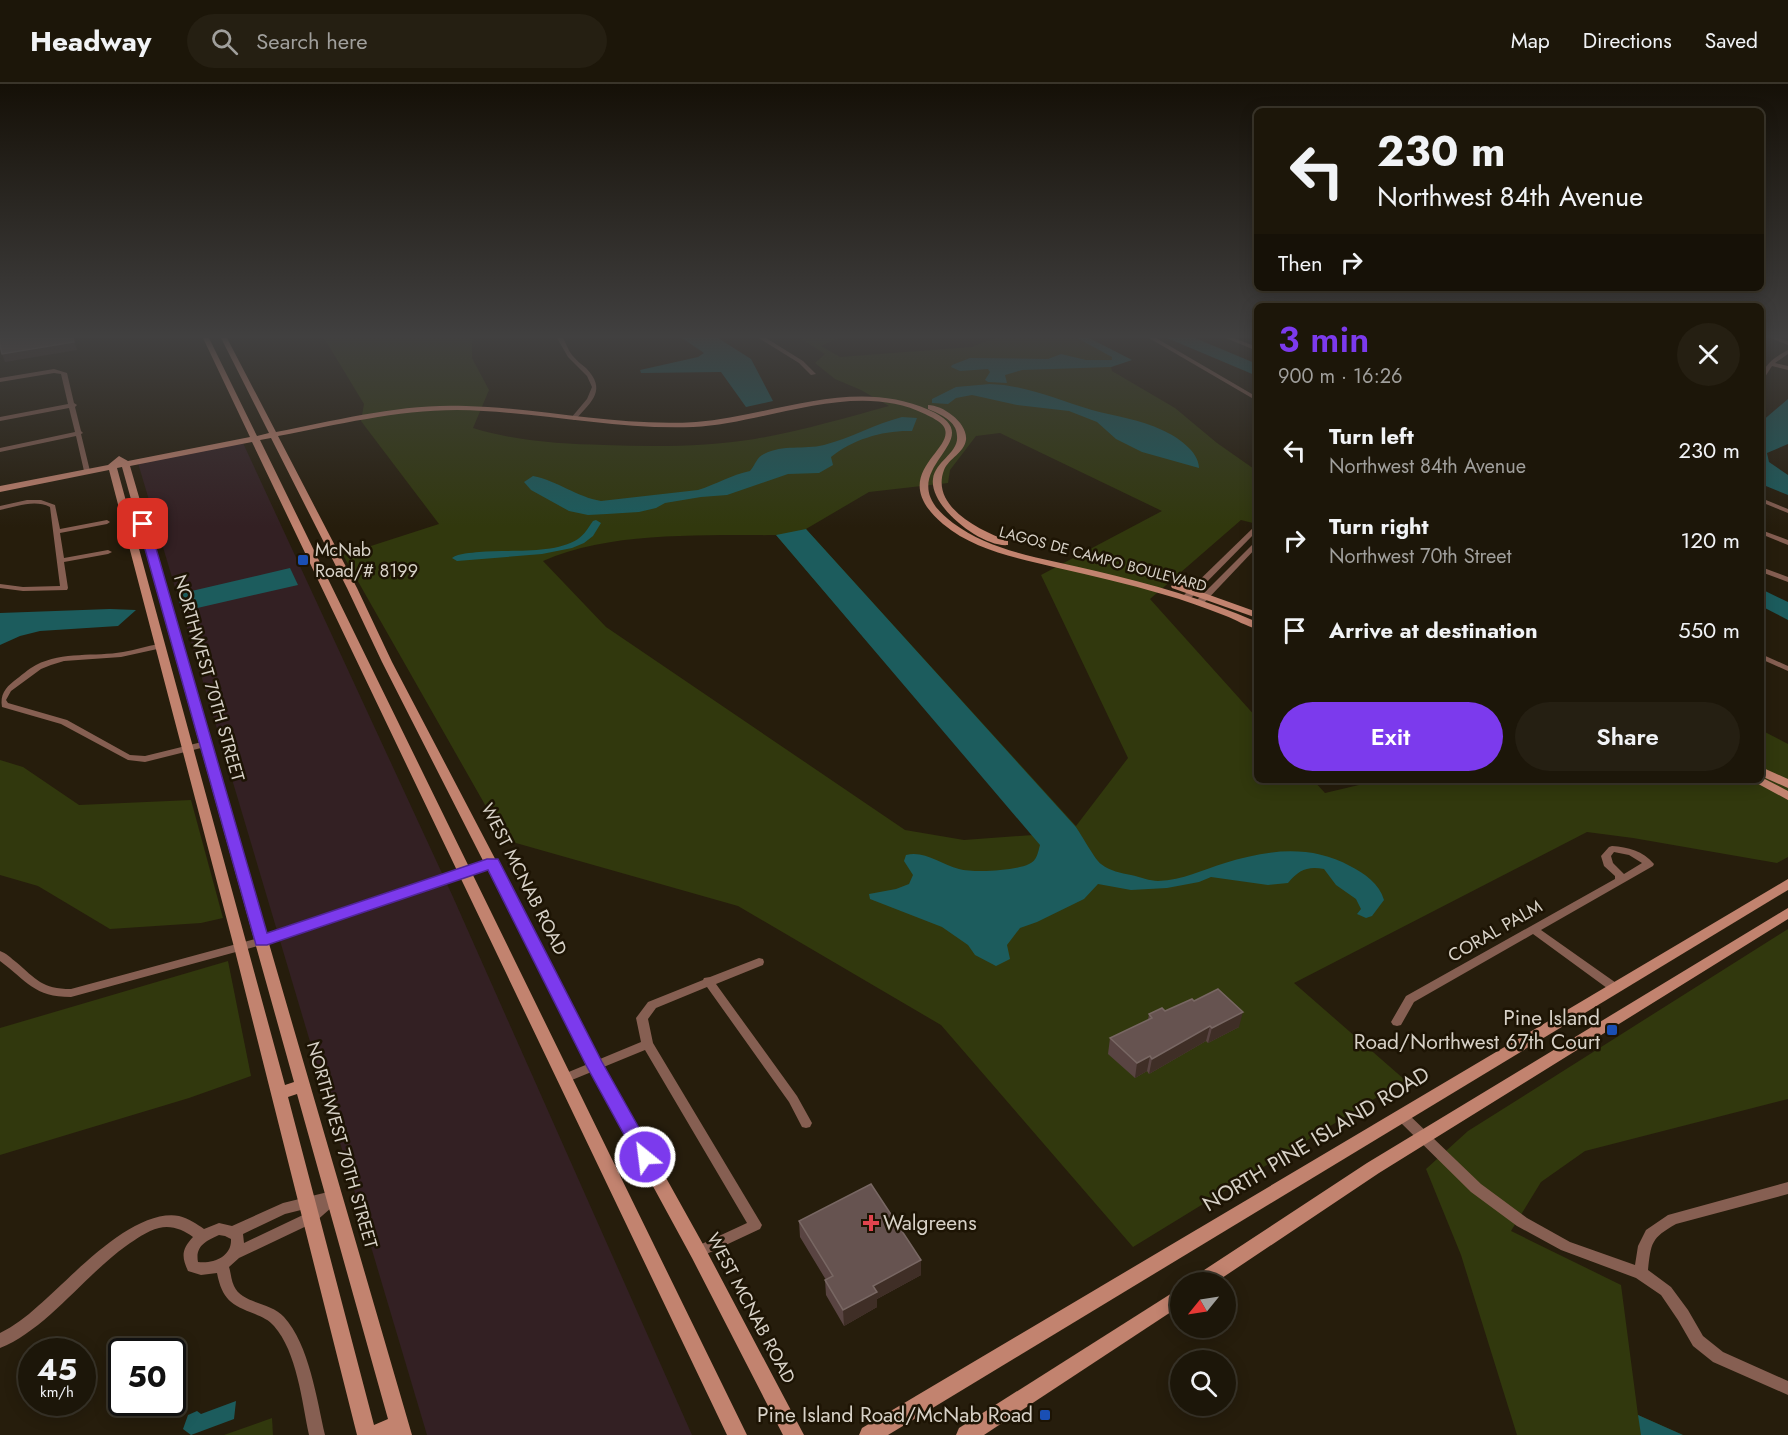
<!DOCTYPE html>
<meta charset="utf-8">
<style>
:root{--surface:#1c1609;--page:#251f12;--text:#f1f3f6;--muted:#a09f9c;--line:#3a352a;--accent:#7c3aed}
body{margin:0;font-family:Jost,sans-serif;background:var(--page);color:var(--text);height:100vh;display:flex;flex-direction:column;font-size:22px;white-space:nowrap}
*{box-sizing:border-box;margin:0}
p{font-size:20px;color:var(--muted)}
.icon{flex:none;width:33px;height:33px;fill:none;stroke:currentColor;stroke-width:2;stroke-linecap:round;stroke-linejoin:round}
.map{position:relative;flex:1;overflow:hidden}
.details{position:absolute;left:1254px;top:219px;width:510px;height:480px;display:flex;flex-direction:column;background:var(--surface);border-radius:9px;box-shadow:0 3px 15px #0003,0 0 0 2px var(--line)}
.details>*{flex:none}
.guide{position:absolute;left:1254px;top:24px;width:510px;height:183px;border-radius:9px;box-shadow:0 3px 15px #0003,0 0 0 2px var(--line);background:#1c1609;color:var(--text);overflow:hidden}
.needle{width:39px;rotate:240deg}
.tools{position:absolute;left:1170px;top:1188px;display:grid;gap:12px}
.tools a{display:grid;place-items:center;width:66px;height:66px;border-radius:50%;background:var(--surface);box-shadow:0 3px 15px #0003,0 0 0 2px var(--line);font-size:30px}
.speed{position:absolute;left:18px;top:1254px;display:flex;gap:12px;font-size:30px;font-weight:700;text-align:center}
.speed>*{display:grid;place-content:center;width:78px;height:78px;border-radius:50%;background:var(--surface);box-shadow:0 3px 15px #0003,0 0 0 2px var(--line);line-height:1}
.speed small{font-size:15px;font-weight:400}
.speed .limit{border:3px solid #111;border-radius:9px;background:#fff;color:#111}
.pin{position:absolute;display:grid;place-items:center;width:51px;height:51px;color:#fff;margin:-26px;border-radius:12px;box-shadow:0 3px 9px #0006}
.me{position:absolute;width:66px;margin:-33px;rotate:331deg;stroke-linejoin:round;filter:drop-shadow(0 0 4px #0008)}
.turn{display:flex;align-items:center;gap:21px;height:126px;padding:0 24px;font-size:27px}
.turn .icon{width:78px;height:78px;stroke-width:2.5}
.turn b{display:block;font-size:42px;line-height:51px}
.then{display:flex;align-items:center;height:57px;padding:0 24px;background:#0003;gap:12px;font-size:22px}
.round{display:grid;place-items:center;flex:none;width:63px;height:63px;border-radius:32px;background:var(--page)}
.summary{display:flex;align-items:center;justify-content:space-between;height:102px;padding:0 24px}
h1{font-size:36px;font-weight:600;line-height:45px;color:var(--accent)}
.cta{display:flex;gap:12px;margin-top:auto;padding:12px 24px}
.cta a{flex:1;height:69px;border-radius:36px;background:var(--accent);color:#fff;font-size:24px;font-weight:600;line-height:69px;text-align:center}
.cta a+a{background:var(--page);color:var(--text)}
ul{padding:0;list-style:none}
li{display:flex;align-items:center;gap:18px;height:90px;padding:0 24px}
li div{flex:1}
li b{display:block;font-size:22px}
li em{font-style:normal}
header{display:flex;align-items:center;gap:36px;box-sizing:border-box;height:84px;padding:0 30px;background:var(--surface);border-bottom:2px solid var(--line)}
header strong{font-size:28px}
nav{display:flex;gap:33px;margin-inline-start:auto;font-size:21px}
.search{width:420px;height:54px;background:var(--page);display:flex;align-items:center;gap:15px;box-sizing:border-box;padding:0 21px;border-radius:33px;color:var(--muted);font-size:22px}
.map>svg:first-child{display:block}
</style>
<header>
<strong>Headway</strong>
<div class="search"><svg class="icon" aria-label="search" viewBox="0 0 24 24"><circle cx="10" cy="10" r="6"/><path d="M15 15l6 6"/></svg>Search here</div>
<nav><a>Map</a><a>Directions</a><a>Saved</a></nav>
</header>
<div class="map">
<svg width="1788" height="1351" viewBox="0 0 1788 1351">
<rect width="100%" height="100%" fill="#261d0c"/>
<path fill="#332023" d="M243,359L453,813L692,1351H427L138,379Z"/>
<g fill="#31380d" fill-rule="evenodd">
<path d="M324,254H472V274L489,306L473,344C515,357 560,360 604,361C655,363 705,363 755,355C801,347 845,334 889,322L861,306L835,295L815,279L825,270L800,254H838L821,262L840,273L972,263L994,254H1089L1132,276L1111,283L1112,287L1175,324L1217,359L1257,387V440L1241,436L1150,515L1257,634V696H1313L1325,709L1380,696H1761V646L1788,660V773L1777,779L1633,754L1587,748L1294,899L1405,996L1133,1163L941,941L738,822L505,756L343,471L439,440L361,337L364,320ZM1000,349L1162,427L1041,491L1128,674L1076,742L806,445L869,408L948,399L950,386L976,352ZM776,451L1033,751L964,756L905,746L606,543L543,477C611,447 702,452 776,451Z"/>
<path d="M0,676L23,683L79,721L191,716L223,834L201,839L110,845L38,802L0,791Z"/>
<path d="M1788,845V1015L1585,1067L1541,1098L1511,1147L1621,1201L1638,1331L1683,1351H1517L1461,1171L1426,1085L1468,1047Z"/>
<path d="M228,877L251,992L189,1014L0,1071V944Z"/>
<path d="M272,1334L273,1351H224Z"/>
</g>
<g fill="#1c5c5d">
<path d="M682,254H718L751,275L773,317L746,323L721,288L641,289L640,286L698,273L704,269Z"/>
<path d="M1077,254H1089L1132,276L1111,283L1022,286L1005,291L1007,299L988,298L985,296L990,288L988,285L960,287L951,283L952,281L970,274L1048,275L1061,270L1086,276H1112V273Z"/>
<path d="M1167,254H1195L1257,280V292Z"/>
<path d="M990,300C1025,301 1058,316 1092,326C1114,332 1142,336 1162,346C1176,352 1199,367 1199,384L1142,368L1116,355L1097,338L1069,327L1017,321L972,311L956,314L948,320L932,319V315L956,303Z"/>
<path d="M1788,315V360L1767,369L1769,378L1788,391V411L1761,400V338Z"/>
<path d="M902,333L917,334L912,347C884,346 853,355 831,373L833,381L819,389L788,390L727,411L701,413L665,419L656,424L639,428L607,430L588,431L569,427L531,406L524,398L533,392C558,397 577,413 601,417L698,406C717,400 731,391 750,387C756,380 756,374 764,370C783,360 804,366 824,361C851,354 875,340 902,333Z"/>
<path d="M806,445L1075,742C1082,751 1095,776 1101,780C1110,787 1121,789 1131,791C1140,793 1150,797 1158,797C1184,796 1201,786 1225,779C1266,766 1310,760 1350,782C1365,790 1379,799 1384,816L1372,832L1366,834L1357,830L1361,825L1356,815L1336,801L1324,785C1307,782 1299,786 1288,799L1268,801L1211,793L1199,798L1167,804L1131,806L1098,800L1084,815L1037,838L1020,844L1007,861L1010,875L996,882L975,871L968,861L942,843L870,815L869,810L896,805L909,800L913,791L904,777L906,771C924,766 941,780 959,785C974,789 1015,787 1029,780C1037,777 1038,768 1040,761L776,451Z"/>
<path d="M290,484L298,501L193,525L187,524L179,518L183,509Z"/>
<path d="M1761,505L1788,518V536L1761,522Z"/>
<path d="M110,525L136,526L118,542L40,547L20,552L0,561V529Z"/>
<path d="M236,1317L234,1335L191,1351L183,1345L188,1331L197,1327L201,1330Z"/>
<path d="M1638,1331L1683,1351H1641Z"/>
</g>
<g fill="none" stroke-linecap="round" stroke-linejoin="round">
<path fill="#1c5c5d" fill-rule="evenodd" d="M596,436L601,439L593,452L584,459L572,464L542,470L457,477L452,474C459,469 471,469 479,468C508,465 553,471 578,455C585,450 588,444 593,437Z"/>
<g fill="#865f52" fill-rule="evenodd">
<path d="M557,254H563C566,259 568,266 572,271C576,276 581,280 586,284C607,306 592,317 576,335L574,336L571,334L587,315L592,303L587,292L568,273Z"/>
<path d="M759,254H766L803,277L816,290L811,291L799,279Z"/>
<path d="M1149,254H1156L1257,313V317Z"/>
<path d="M1226,254H1234L1257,263V267Z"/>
<path d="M1771,254H1779L1788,257V261Z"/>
<path d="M1788,266V270L1775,279L1788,282V286L1772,282L1763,296L1761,297C1761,282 1776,272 1788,266Z"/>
<path d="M54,285L67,289L74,319L77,321L75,323L81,347L83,349L81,350L90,387L89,388L84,387L76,352L0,368V364L75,348L69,324L0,337V333L68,320L61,290L54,289L0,298V294Z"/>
<path d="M1761,414L1788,425V429L1761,418Z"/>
<path d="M27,416H41L55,421L60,445L107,436L110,438L107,440L60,449L64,474L108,466L112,468L108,470L64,478L68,504L67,506L23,507L0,504V500L23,503L60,502L50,423C34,415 16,423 0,426V422Z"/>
<path d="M1257,441V447L1190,515H1184V511L1255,442Z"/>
<path d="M1761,446L1788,456V461L1761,450Z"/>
<path d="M1257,457V463L1203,520H1197V516L1255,458Z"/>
<path d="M1761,483L1788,493V498L1761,488Z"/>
<path d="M159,560L163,562L162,564L121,573L64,577L51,581L41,585L11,607L6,616L8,619L67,636L130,671L145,672L206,657L210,660L209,662L145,678L128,676L61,640L2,623C0,611 5,604 14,597C21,592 28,585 36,581C63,567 95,573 123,568C135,566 147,562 159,560Z"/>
<path d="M1761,570L1788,582V587L1761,575Z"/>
<path d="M1612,762C1628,763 1643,767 1654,780L1653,782L1541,846L1619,901L1621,904L1619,907L1615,908L1611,907L1533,850L1414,918L1401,941L1397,942L1393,941L1391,938L1406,912L1615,795V792L1604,782L1601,772L1609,763ZM1614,768L1629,771L1642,779L1624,790L1613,779L1611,772Z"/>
<path d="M492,776L496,777L497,779L496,781L265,860L71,913C34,913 27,897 0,877V867C6,869 11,874 16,878C36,895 42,905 71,905L259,854Z"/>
<path d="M759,874L763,875L764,878L763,881L716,900L797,1012L812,1039L810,1043L806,1044L802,1043L789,1018L707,903L656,924L648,935L653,959L762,1141L760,1145L698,1174L693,1172L691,1168L693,1164L747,1139L645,966L567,998L563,1000L559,998L557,995L559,992L641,958L636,934L648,918L703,896L704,894L710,893Z"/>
<path d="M1402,1027L1406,1028L1481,1100L1527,1134L1570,1158L1635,1181L1638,1162L1646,1146L1668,1131L1788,1098V1110L1676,1140C1651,1154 1651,1159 1648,1186L1671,1203L1688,1226L1703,1252L1723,1268L1788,1297V1311L1713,1278L1693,1262L1678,1236L1661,1211L1636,1194L1561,1166L1517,1142L1471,1108L1398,1036L1396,1032L1398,1028Z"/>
<path d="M332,1107L339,1109L340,1113L339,1117L315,1138L239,1174L229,1183C231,1189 231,1196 234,1202C242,1220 271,1218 284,1233C309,1260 317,1316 325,1351H309C302,1318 297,1268 274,1242C269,1236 262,1233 255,1230C231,1221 222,1215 217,1189L201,1191L188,1187C181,1172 182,1165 193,1153C183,1146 172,1141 159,1144C147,1147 136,1155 126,1162C85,1191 46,1246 0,1264V1249C14,1242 26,1233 38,1222C71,1194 132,1124 179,1132C188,1134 197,1140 204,1145L219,1139L232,1142L283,1119ZM313,1123L305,1130L244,1159L243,1150L285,1130ZM219,1151L225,1152L231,1155C232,1173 213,1180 198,1178C195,1162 206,1157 219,1151Z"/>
</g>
<g fill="#c2836f" fill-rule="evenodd">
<path d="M203,254H209L257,352L269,349L221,254H227L276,348C338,336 402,319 466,322C542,324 619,343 696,338C773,332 854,292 929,326C999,357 880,385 953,439C993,469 1048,475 1096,487C1151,500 1205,515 1257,538V545C1246,542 1236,536 1226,532C1205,524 1184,516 1162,510C1128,500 1093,492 1058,484C1019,474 975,467 943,440C884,390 957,366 944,343C940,337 931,333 925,330C854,295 766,340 693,343C613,346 536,327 457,326C396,326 337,341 278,352L357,504L392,578L601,977L704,1162L804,1351H783L692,1174L587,981L382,578L347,504L271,354L260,356L747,1351H727L252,358L130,382L412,1351H357L234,863L109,386L0,408V402L108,381L119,372L128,377L250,353ZM122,383L294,998L285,1001L117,384ZM297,1010L388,1335L374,1341L288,1013Z"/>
<path d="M928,321C943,321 968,339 966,356C964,369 949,374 944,386C930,423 981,447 1008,457V461C983,464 929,423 933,395C935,377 959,369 957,352C957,337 940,330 928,325Z"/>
<path d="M1176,499L1257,528V534L1172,504L1171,502Z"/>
<path d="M1761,683L1788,695V704L1761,692Z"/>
<path d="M1761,693L1788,707V716L1751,696H1761Z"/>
<path d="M1788,795V806L888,1351H859L862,1344Z"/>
<path d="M1788,824V835L1379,1089L1216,1198H1192L1195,1192L1367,1079Z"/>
<path d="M1180,1204V1222L984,1351H956L959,1344Z"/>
</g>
</g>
<g fill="#594442">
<path d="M1165,927L1239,943L1208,959L1206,957L1149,990L1147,987L1135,994L1108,970L1110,954L1148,936L1149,930Z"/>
<path d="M799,1137L921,1176V1191L877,1215V1223L844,1242L826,1211L825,1196H826L800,1153Z"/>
</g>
<g fill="#3f2e26">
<path d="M73,254L77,266L5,278L2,270Z"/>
<path d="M1243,928L1239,943L1208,959L1212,944Z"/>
<path d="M1210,942L1206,957L1149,990L1152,975Z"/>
<path d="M1150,972L1147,987L1135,994L1137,979Z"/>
<path d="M921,1176V1191L877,1215V1223L844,1242L843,1226L873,1202Z"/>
</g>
<g fill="#665350" stroke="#786763" stroke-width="1.5">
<path d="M0,254H73L74,258L2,270L0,261Z"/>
<path d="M1218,905L1243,928L1212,944L1210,942L1152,975L1150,972L1137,979L1110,954L1152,934L1149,930L1162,924L1165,927L1192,915L1194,917Z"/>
<path d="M871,1100L921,1176L873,1202L877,1208L843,1226L825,1196L833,1192L799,1137Z"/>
</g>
<linearGradient id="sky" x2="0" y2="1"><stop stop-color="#151007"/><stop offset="0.57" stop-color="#414040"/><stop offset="1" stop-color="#414040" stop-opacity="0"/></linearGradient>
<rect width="1788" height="443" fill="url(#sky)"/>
<path fill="#7c3aed" stroke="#51269a" stroke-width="1.5" d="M143,437L149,440L267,849L487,775H498L602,978L652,1067L655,1073L652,1078L645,1081L639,1078L586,981L488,786L267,861H256L138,440Z"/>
<g fill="#1a4fb4" stroke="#1d1404" stroke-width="2">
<rect x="297" y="470" width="12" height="12" rx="3"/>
<rect x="1606" y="940" width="12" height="12" rx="3"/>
<rect x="1039" y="1325" width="12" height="12" rx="3"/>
</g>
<path fill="#e0444e" stroke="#1d1404" stroke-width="2" d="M868 1130h6v6h6v6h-6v6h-6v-6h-6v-6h6z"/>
<g text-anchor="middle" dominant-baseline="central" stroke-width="5" stroke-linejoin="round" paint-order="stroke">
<g font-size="15" fill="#d7d1c7" stroke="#1d1404">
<text transform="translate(1103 475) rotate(15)">LAGOS DE CAMPO BOULEVARD</text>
</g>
<g font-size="18" fill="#d7d1c7" stroke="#1d1404" text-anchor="start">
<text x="315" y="466">McNab<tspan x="315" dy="21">Road/# 8199</tspan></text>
</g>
<g font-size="18" fill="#d7d1c7" stroke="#1d1404">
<text transform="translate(209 594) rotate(74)">NORTHWEST 70TH STREET</text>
<text transform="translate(524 795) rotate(63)">WEST MCNAB ROAD</text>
<text transform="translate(1495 847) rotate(-30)">CORAL PALM</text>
<text transform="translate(342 1061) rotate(74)">NORTHWEST 70TH STREET</text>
<text transform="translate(751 1224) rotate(62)">WEST MCNAB ROAD</text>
</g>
<g font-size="21" fill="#d7d1c7" stroke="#1d1404" text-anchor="end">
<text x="1600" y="934">Pine Island<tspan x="1600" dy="24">Road/Northwest 67th Court</tspan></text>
<text x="883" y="1139" text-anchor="start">Walgreens</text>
<text x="1033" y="1331">Pine Island Road/McNab Road</text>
</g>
<g font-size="21" fill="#d7d1c7" stroke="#1d1404">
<text transform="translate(1316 1055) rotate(-31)">NORTH PINE ISLAND ROAD</text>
</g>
</g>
</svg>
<div class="tools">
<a><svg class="needle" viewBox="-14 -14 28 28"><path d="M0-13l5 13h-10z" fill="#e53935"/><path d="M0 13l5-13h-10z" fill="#a09f9c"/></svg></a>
<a><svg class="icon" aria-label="search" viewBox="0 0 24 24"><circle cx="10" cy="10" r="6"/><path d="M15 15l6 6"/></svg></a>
</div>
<div class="speed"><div>45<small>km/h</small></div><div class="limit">50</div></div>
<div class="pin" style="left:143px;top:440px;background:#d93025"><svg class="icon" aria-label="arrive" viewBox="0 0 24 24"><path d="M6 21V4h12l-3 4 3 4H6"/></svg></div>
<svg class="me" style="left:645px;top:1073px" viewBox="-20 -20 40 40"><circle r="17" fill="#7c3aed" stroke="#fff" stroke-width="3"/><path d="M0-11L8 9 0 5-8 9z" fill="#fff"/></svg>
<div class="guide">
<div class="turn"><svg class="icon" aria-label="left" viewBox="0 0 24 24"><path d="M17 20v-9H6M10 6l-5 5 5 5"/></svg><div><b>230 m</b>Northwest 84th Avenue</div></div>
<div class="then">Then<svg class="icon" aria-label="right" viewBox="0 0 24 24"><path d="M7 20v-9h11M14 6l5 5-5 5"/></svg></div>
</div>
<section class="details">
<div class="summary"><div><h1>3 min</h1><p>900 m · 16:26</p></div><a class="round"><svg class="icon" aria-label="close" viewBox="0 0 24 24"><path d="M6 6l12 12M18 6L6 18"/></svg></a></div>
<ul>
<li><svg class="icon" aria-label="left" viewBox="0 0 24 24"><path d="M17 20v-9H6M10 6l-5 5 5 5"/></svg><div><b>Turn left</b><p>Northwest 84th Avenue</p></div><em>230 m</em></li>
<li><svg class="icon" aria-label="right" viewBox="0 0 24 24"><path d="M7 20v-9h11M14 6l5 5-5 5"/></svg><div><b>Turn right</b><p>Northwest 70th Street</p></div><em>120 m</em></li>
<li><svg class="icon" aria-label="arrive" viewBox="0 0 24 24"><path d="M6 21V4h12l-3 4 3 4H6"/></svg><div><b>Arrive at destination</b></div><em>550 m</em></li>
</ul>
<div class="cta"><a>Exit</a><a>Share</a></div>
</section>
</div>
